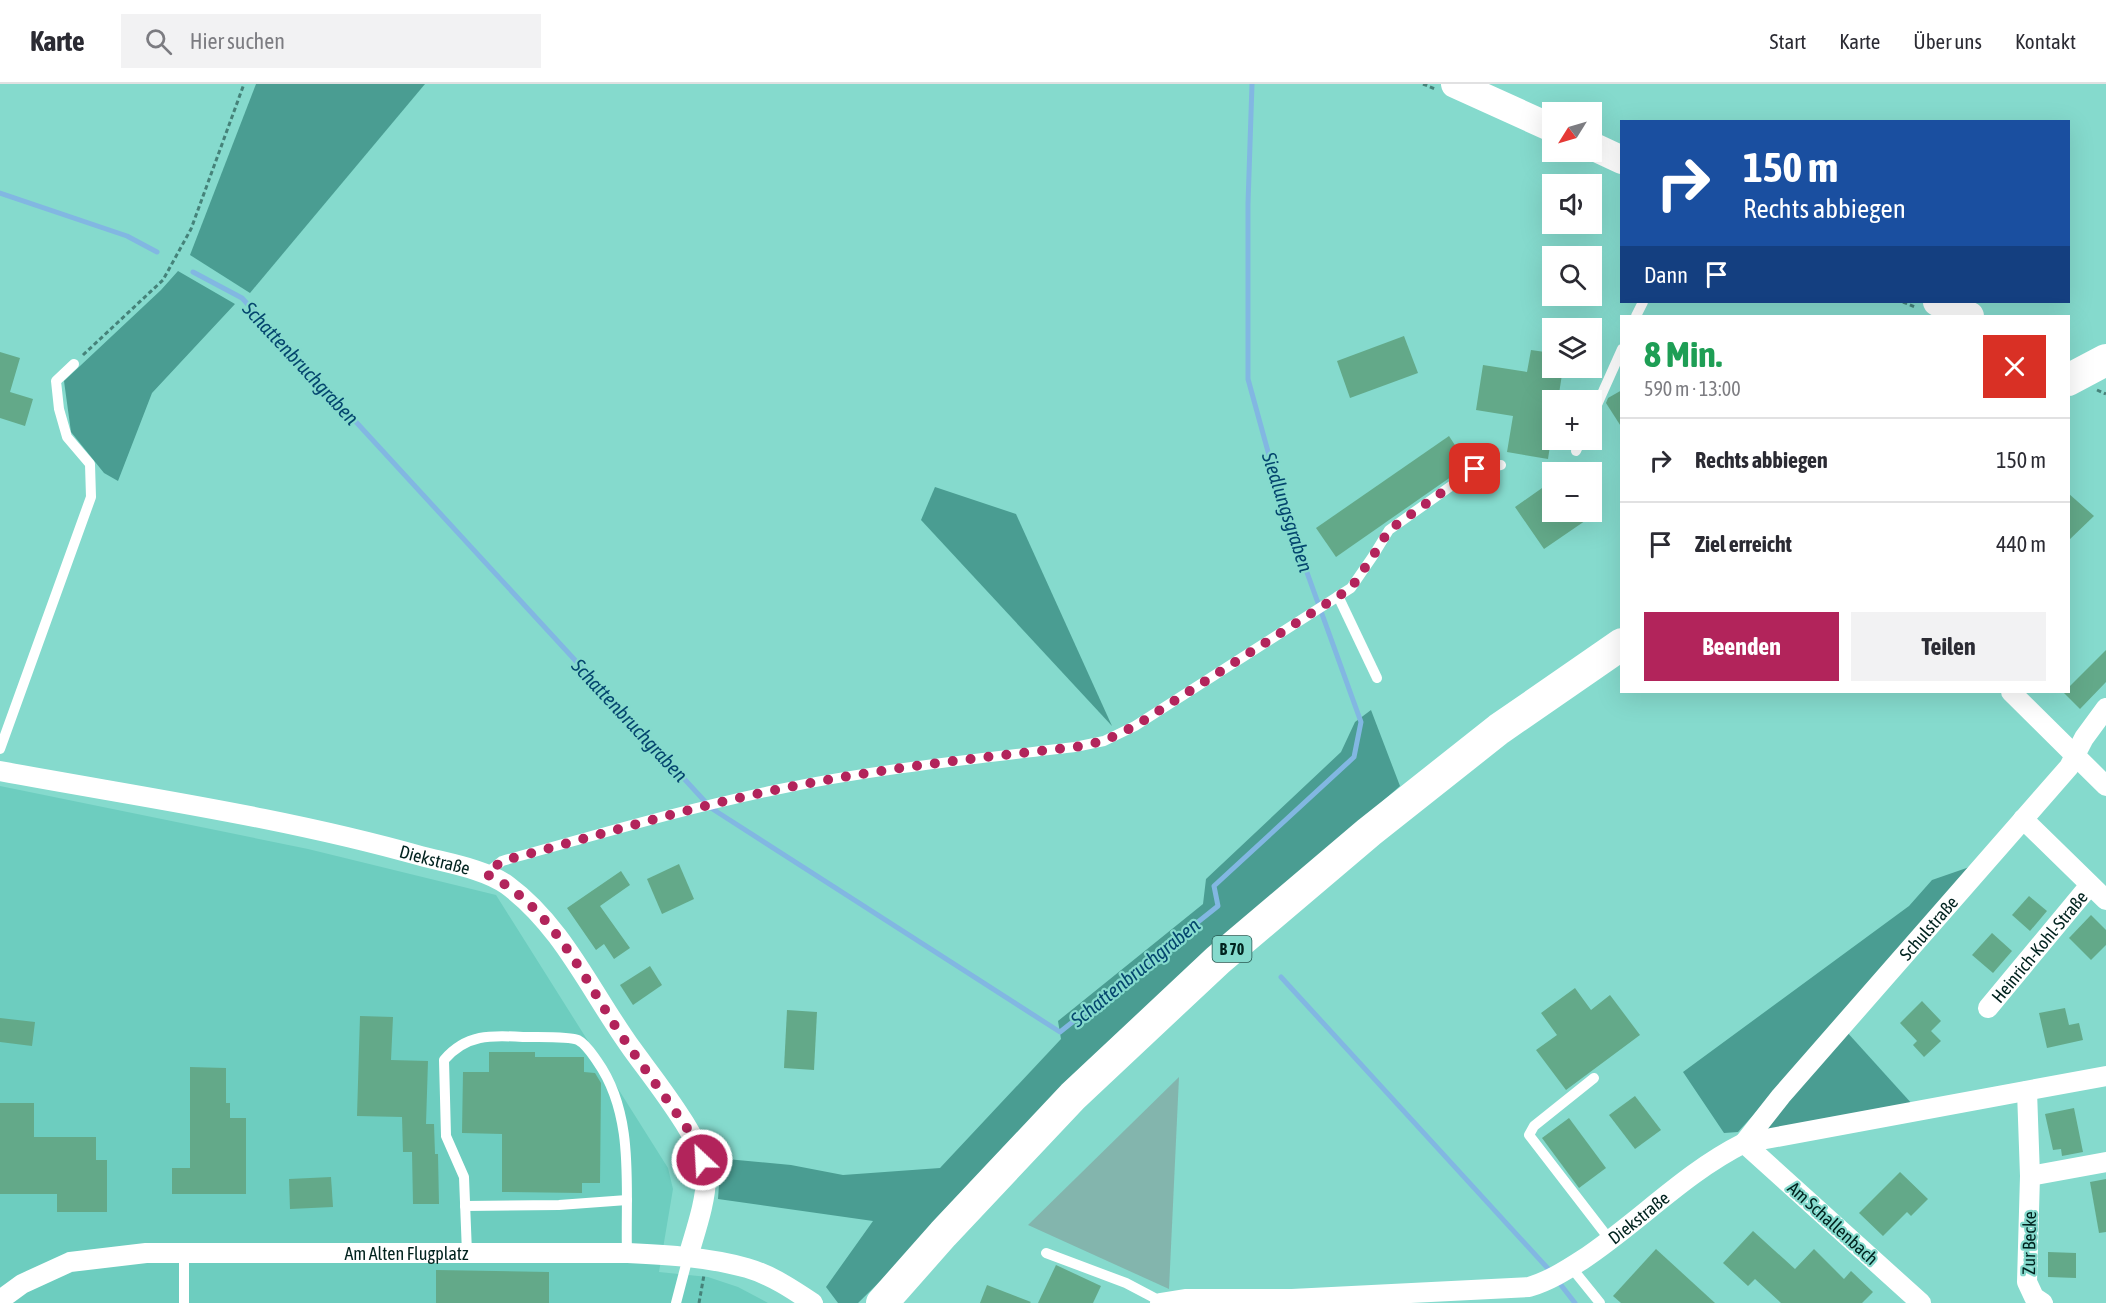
<!DOCTYPE html>
<html lang="de">
<meta charset="utf-8">
<style>
:root{--surface:#fff;--page:#f2f2f3;--text:#2b2b33;--muted:#7c7c81;--line:#e1e1e2;--accent:#b2245b}
body{margin:0;font-family:"Asap Condensed",sans-serif;background:var(--page);color:var(--text);height:100vh;display:flex;flex-direction:column;font-size:22px;white-space:nowrap}
*{box-sizing:border-box;margin:0}
p{font-size:20px;color:var(--muted)}
.icon{flex:none;width:33px;height:33px;fill:none;stroke:currentColor;stroke-width:2;stroke-linecap:round;stroke-linejoin:round}
.map{position:relative;flex:1;overflow:hidden}
.side{position:absolute;left:1620px;top:231px;width:450px;height:378px;display:flex;flex-direction:column;background:var(--surface);border-radius:0px;box-shadow:0 6px 24px #0002}
.side>*{flex:none}
.guide{position:absolute;left:1620px;top:36px;width:450px;height:183px;border-radius:0px;box-shadow:0 6px 24px #0002;background:#1a4fa0;color:#fff;overflow:hidden}
.needle{width:39px;rotate:233deg}
.buttons{position:absolute;left:1542px;top:18px;display:grid;gap:12px}
.buttons a{display:grid;place-items:center;width:60px;height:60px;border-radius:0px;background:var(--surface);box-shadow:0 6px 24px #0002;font-size:30px}
.pin{position:absolute;display:grid;place-items:center;width:51px;height:51px;color:#fff;margin:-26px;border-radius:12px;box-shadow:0 3px 9px #0006}
.me{position:absolute;width:66px;margin:-33px;rotate:335deg;stroke-linejoin:round;filter:drop-shadow(0 0 4px #0008)}
.turn{display:flex;align-items:center;gap:21px;height:126px;padding:0 24px;font-size:27px}
.turn .icon{width:78px;height:78px;stroke-width:2.5}
.turn b{display:block;font-size:42px;line-height:51px}
.then{display:flex;align-items:center;height:57px;padding:0 24px;background:#0003;gap:12px;font-size:22px}
.round{display:grid;place-items:center;flex:none;width:63px;height:63px;border-radius:0px;background:var(--page)}
.overview{display:flex;align-items:center;justify-content:space-between;height:102px;padding:0 24px}
h1{font-size:36px;font-weight:700;line-height:45px;color:#1e9e55}
.cta{display:flex;gap:12px;margin-top:auto;padding:12px 24px}
.cta a{flex:1;height:69px;border-radius:0px;background:var(--accent);color:#fff;font-size:24px;font-weight:700;line-height:69px;text-align:center}
.cta a+a{background:var(--page);color:var(--text)}
ul{padding:0;list-style:none}
li{display:flex;align-items:center;gap:18px;height:84px;padding:0 24px;border-top:2px solid var(--line)}
li div{flex:1}
li b{display:block;font-size:22px}
li em{font-style:normal}
header{display:flex;align-items:center;gap:36px;box-sizing:border-box;height:84px;padding:0 30px;background:var(--surface);border-bottom:2px solid var(--line)}
header strong{font-size:28px}
nav{display:flex;gap:33px;margin-inline-start:auto;font-size:21px}
.search{width:420px;height:54px;background:var(--page);display:flex;align-items:center;gap:15px;box-sizing:border-box;padding:0 21px;border-radius:0px;color:var(--muted);font-size:22px}
.map>svg:first-child{display:block}
</style>
<header>
<strong>Karte</strong>
<div class="search"><svg class="icon" aria-label="search" viewBox="0 0 24 24"><circle cx="10" cy="10" r="6"/><path d="M15 15l6 6"/></svg>Hier suchen</div>
<nav><a>Start</a><a>Karte</a><a>Über uns</a><a>Kontakt</a></nav>
</header>
<div class="map">
<svg width="2106" height="1219" viewBox="0 0 2106 1219">
<rect width="100%" height="100%" fill="#85dacd"/>
<path fill="#6dcdbf" d="M0,702L308,765L496,811L668,1084L673,1105L659,1188L708,1193L738,1203L768,1219H0Z"/>
<path fill="#83b5ad" d="M1179,993L1169,1205L1028,1141Z"/>
<g fill="#4a9d92">
<path d="M256,0H425L250,209L190,171Z"/>
<path d="M178,187L235,220L152,309L118,397L104,389L71,348L64,297L161,206Z"/>
<path d="M935,403L1016,430L1112,642L921,436Z"/>
<path d="M1371,626L1400,702L1253,831L858,1219H838L826,1203L873,1137L718,1115L720,1085L716,1074L791,1081L843,1091L940,1084L1061,955L1058,937L1203,820L1206,795L1341,668L1355,638Z"/>
<path d="M1981,779L1738,1048L1724,1049L1683,988L1909,822L1932,796Z"/>
<path d="M1846,947L1913,1021L1758,1051Z"/>
</g>
<g fill="none" stroke-linecap="round" stroke-linejoin="round">
<g stroke="#82b7e2" stroke-width="5">
<path d="M0,109L127,152L157,168"/>
<path d="M193,188L242,214L711,724L1060,948L1218,822L1214,802L1354,673L1361,638L1283,422L1248,295V120L1252,0"/>
<path d="M1281,893L1552,1189"/>
<path d="M1557,1196L1575,1219"/>
</g>
</g>
<g fill="#63a989">
<path d="M1404,252L1418,289L1350,314L1337,277Z"/>
<path d="M1531,266L1552,269V284H1563L1558,316H1552V348L1548,375L1507,368L1513,332L1476,326L1483,281L1527,288Z"/>
<path d="M0,268L20,274L10,308L33,315L25,342L0,334Z"/>
<path d="M1622,306V344L1606,319L1608,314Z"/>
<path d="M1449,352L1468,381L1336,473L1316,444Z"/>
<path d="M1552,397V428H1598L1544,465L1515,423Z"/>
<path d="M2068,409L2094,432L2068,457Z"/>
<path d="M2106,566V598L2080,625L2064,609L2068,608V604Z"/>
<path d="M679,780L694,815L662,830L647,795Z"/>
<path d="M621,787L630,801L600,822L630,864L614,875L604,860L596,866L567,824Z"/>
<path d="M2029,812L2047,827L2030,847L2012,831Z"/>
<path d="M2091,831L2106,846V861L2091,876L2069,854Z"/>
<path d="M1992,849L2012,867L1993,889L1972,871Z"/>
<path d="M650,882L662,901L633,921L620,901Z"/>
<path d="M1575,904L1591,926L1610,911L1640,951L1566,1006L1536,966L1557,951L1541,929Z"/>
<path d="M1922,917L1941,937L1931,947L1941,957L1924,973L1913,961L1917,957L1900,939Z"/>
<path d="M2065,924L2069,941L2079,939L2083,956L2047,964L2039,929Z"/>
<path d="M787,926L817,928L814,986L784,984Z"/>
<path d="M360,932L393,933L391,976L428,977L426,1040H434L435,1070H438L439,1120H413L412,1068H403L402,1033L357,1032Z"/>
<path d="M0,934L35,938L32,962L0,958Z"/>
<path d="M489,968H535V973H584V988L595,989L601,999L600,1099H582V1109L502,1108V1050L462,1049L463,988H489Z"/>
<path d="M190,983L226,984V1019H230V1034H246V1110H172V1084H190Z"/>
<path d="M1635,1012L1661,1046L1635,1065L1609,1031Z"/>
<path d="M0,1019H34V1053H96V1076H107V1128H57V1110H0Z"/>
<path d="M2074,1024L2083,1068L2062,1072L2061,1065L2053,1066L2045,1030Z"/>
<path d="M1569,1034L1606,1084L1579,1104L1542,1054Z"/>
<path d="M1900,1088L1928,1115L1911,1132L1907,1128L1883,1152L1859,1129Z"/>
<path d="M331,1093L333,1123L290,1125L289,1095Z"/>
<path d="M2106,1095V1148L2099,1149L2090,1098Z"/>
<path d="M1753,1147L1795,1185L1814,1165L1844,1195L1851,1187L1873,1208L1862,1219H1781L1755,1195L1748,1202L1723,1179Z"/>
<path d="M1656,1165L1715,1219H1621L1613,1212Z"/>
<path d="M2048,1168L2076,1169V1194L2048,1193Z"/>
<path d="M1056,1181L1101,1202L1093,1219H1038Z"/>
<path d="M436,1186L549,1188V1219H436Z"/>
<path d="M987,1201L1031,1218L1030,1219H980Z"/>
</g>
<g fill="none" stroke-linecap="round" stroke-linejoin="round">
<g stroke="#458279" stroke-width="3" stroke-dasharray="4.5 3" stroke-linecap="butt">
<path d="M1423,0L1435,5"/>
<path d="M1903,218L1915,223"/>
<path d="M83,271L163,196L191,145L244,0"/>
<path d="M2097,306L2106,310"/>
<path d="M699,1219L704,1191"/>
</g>
<g stroke="#fff" stroke-width="10">
<path d="M1636,232L1643,218"/>
<path d="M1592,332L1622,265"/>
<path d="M1576,367L1581,356"/>
<path d="M1338,512L1377,594"/>
<path d="M0,665L91,413L90,380L67,353L59,325L56,297L74,280"/>
<path d="M486,790L502,777C593,752 683,725 775,706C874,685 975,675 1075,663L1104,657L1135,642L1351,504L1373,472L1389,446L1475,385L1501,381"/>
<path d="M1594,994L1534,1042L1529,1051L1610,1156"/>
<path d="M465,1122L559,1121L627,1116"/>
<path d="M184,1169V1219"/>
<path d="M467,1169L464,1093L446,1052L444,976C466,950 491,951 523,953C535,953 570,952 578,956C586,960 592,970 597,977C636,1032 625,1105 627,1169"/>
<path d="M1046,1169L1126,1199L1162,1218"/>
<path d="M1571,1183L1600,1219"/>
<path d="M676,1219L688,1173"/>
</g>
<g stroke="#fff" stroke-width="20">
<path d="M2011,608L2106,702"/>
<path id="s1" d="M0,687C140,713 283,733 421,772C447,779 485,785 507,801C563,842 592,910 632,965C652,993 707,1060 706,1093C706,1118 695,1148 688,1173"/>
<path d="M2023,735L2106,816"/>
<path id="s2" d="M1988,924L2090,801"/>
<path d="M2027,1007L2030,1092L2027,1198L2034,1213L2043,1219"/>
<path d="M2030,1092L2106,1078"/>
<path id="s3" d="M0,1216L22,1200L70,1178L146,1169H627C667,1171 708,1173 747,1184C771,1191 792,1205 813,1219"/>
<path id="s4" d="M1160,1219L1185,1215H1292L1529,1203C1549,1197 1565,1187 1582,1176C1638,1139 1684,1089 1744,1059L2106,992"/>
<path id="s5" d="M1921,1219L1744,1059L1781,1012L2069,683L2084,654L2106,624"/>
</g>
<g stroke="#fff" stroke-width="28">
<path d="M1455,0L1552,44"/>
<path d="M1592,62L1622,76"/>
<path d="M1937,218L1970,232"/>
</g>
<g stroke="#fff" stroke-width="32">
<path d="M2068,296L2106,276"/>
<path d="M882,1219L943,1150L1073,1012L1218,876L1369,748L1499,645L1622,560"/>
</g>
</g>
<g fill="none" stroke-linecap="round" stroke-linejoin="round">
<path stroke="#b2245b" stroke-width="10" stroke-dasharray="0 18" d="M702,1076L698,1060C672,1022 645,986 619,948C582,891 550,820 486,790L502,777C593,753 683,725 775,706C874,685 975,674 1076,663L1104,657L1135,642L1351,504L1373,472L1389,446L1475,385"/>
</g>
<g text-anchor="middle" dominant-baseline="central" stroke-width="4.5" stroke-linejoin="round" paint-order="stroke">
<rect fill="#85dacd" stroke="#285952" stroke-width="1.5" x="1212.5" y="852" width="39" height="26" rx="4.5"/>
<g font-size="16" font-weight="bold" fill="#00221e">
<text x="1232" y="865">B 70</text>
</g>
<g font-size="18" fill="#00221e" stroke="#85dacd">
<text stroke="none"><textPath href="#s1" startOffset="444">Diekstraße</textPath></text>
<text stroke="none"><textPath href="#s5" startOffset="522">Schulstraße</textPath></text>
<text stroke="none"><textPath href="#s2" startOffset="80">Heinrich-Kohl-Straße</textPath></text>
<text stroke="none"><textPath href="#s4" startOffset="500">Diekstraße</textPath></text>
<text transform="translate(1833 1139) rotate(42)">Am Schallenbach</text>
<text transform="translate(2029 1159) rotate(-89)">Zur Becke</text>
<text stroke="none"><textPath href="#s3" startOffset="417">Am Alten Flugplatz</textPath></text>
</g>
<g font-size="20" font-style="italic" fill="#04466e" stroke="#85dacd">
<text transform="translate(301 279) rotate(47)">Schattenbruchgraben</text>
<text transform="translate(1288 428) rotate(72)">Siedlungsgraben</text>
<text transform="translate(630 636) rotate(47)">Schattenbruchgraben</text>
<text transform="translate(1135 888) rotate(-39)">Schattenbruchgraben</text>
</g>
</g>
</svg>
<div class="buttons">
<a><svg class="needle" viewBox="-14 -14 28 28"><path d="M0-13l5 13h-10z" fill="#e53935"/><path d="M0 13l5-13h-10z" fill="#7c7c81"/></svg></a>
<a><svg class="icon" aria-label="sound" viewBox="0 0 24 24"><path d="M4 9h4l5-4v14l-5-4H4zM17 9q2 3 0 6"/></svg></a>
<a><svg class="icon" aria-label="search" viewBox="0 0 24 24"><circle cx="10" cy="10" r="6"/><path d="M15 15l6 6"/></svg></a>
<a><svg class="icon" aria-label="layers" viewBox="0 0 24 24"><path d="M12 4l9 5-9 5-9-5zM3 14l9 5 9-5"/></svg></a>
<a>+</a>
<a>−</a>
</div>
<div class="pin" style="left:1475px;top:385px;background:#d93025"><svg class="icon" aria-label="arrive" viewBox="0 0 24 24"><path d="M6 21V4h12l-3 4 3 4H6"/></svg></div>
<svg class="me" style="left:702px;top:1076px" viewBox="-20 -20 40 40"><circle r="17" fill="#b2245b" stroke="#fff" stroke-width="3"/><path d="M0-11L8 9 0 5-8 9z" fill="#fff"/></svg>
<div class="guide">
<div class="turn"><svg class="icon" aria-label="right" viewBox="0 0 24 24"><path d="M7 20v-9h11M14 6l5 5-5 5"/></svg><div><b>150 m</b>Rechts abbiegen</div></div>
<div class="then">Dann<svg class="icon" aria-label="arrive" viewBox="0 0 24 24"><path d="M6 21V4h12l-3 4 3 4H6"/></svg></div>
</div>
<section class="side">
<div class="overview"><div><h1>8 Min.</h1><p>590 m · 13:00</p></div><a class="round" style="background:#d93025;color:#fff"><svg class="icon" aria-label="close" viewBox="0 0 24 24"><path d="M6 6l12 12M18 6L6 18"/></svg></a></div>
<ul>
<li><svg class="icon" aria-label="right" viewBox="0 0 24 24"><path d="M7 20v-9h11M14 6l5 5-5 5"/></svg><div><b>Rechts abbiegen</b></div><em>150 m</em></li>
<li><svg class="icon" aria-label="arrive" viewBox="0 0 24 24"><path d="M6 21V4h12l-3 4 3 4H6"/></svg><div><b>Ziel erreicht</b></div><em>440 m</em></li>
</ul>
<div class="cta"><a>Beenden</a><a>Teilen</a></div>
</section>
</div>
